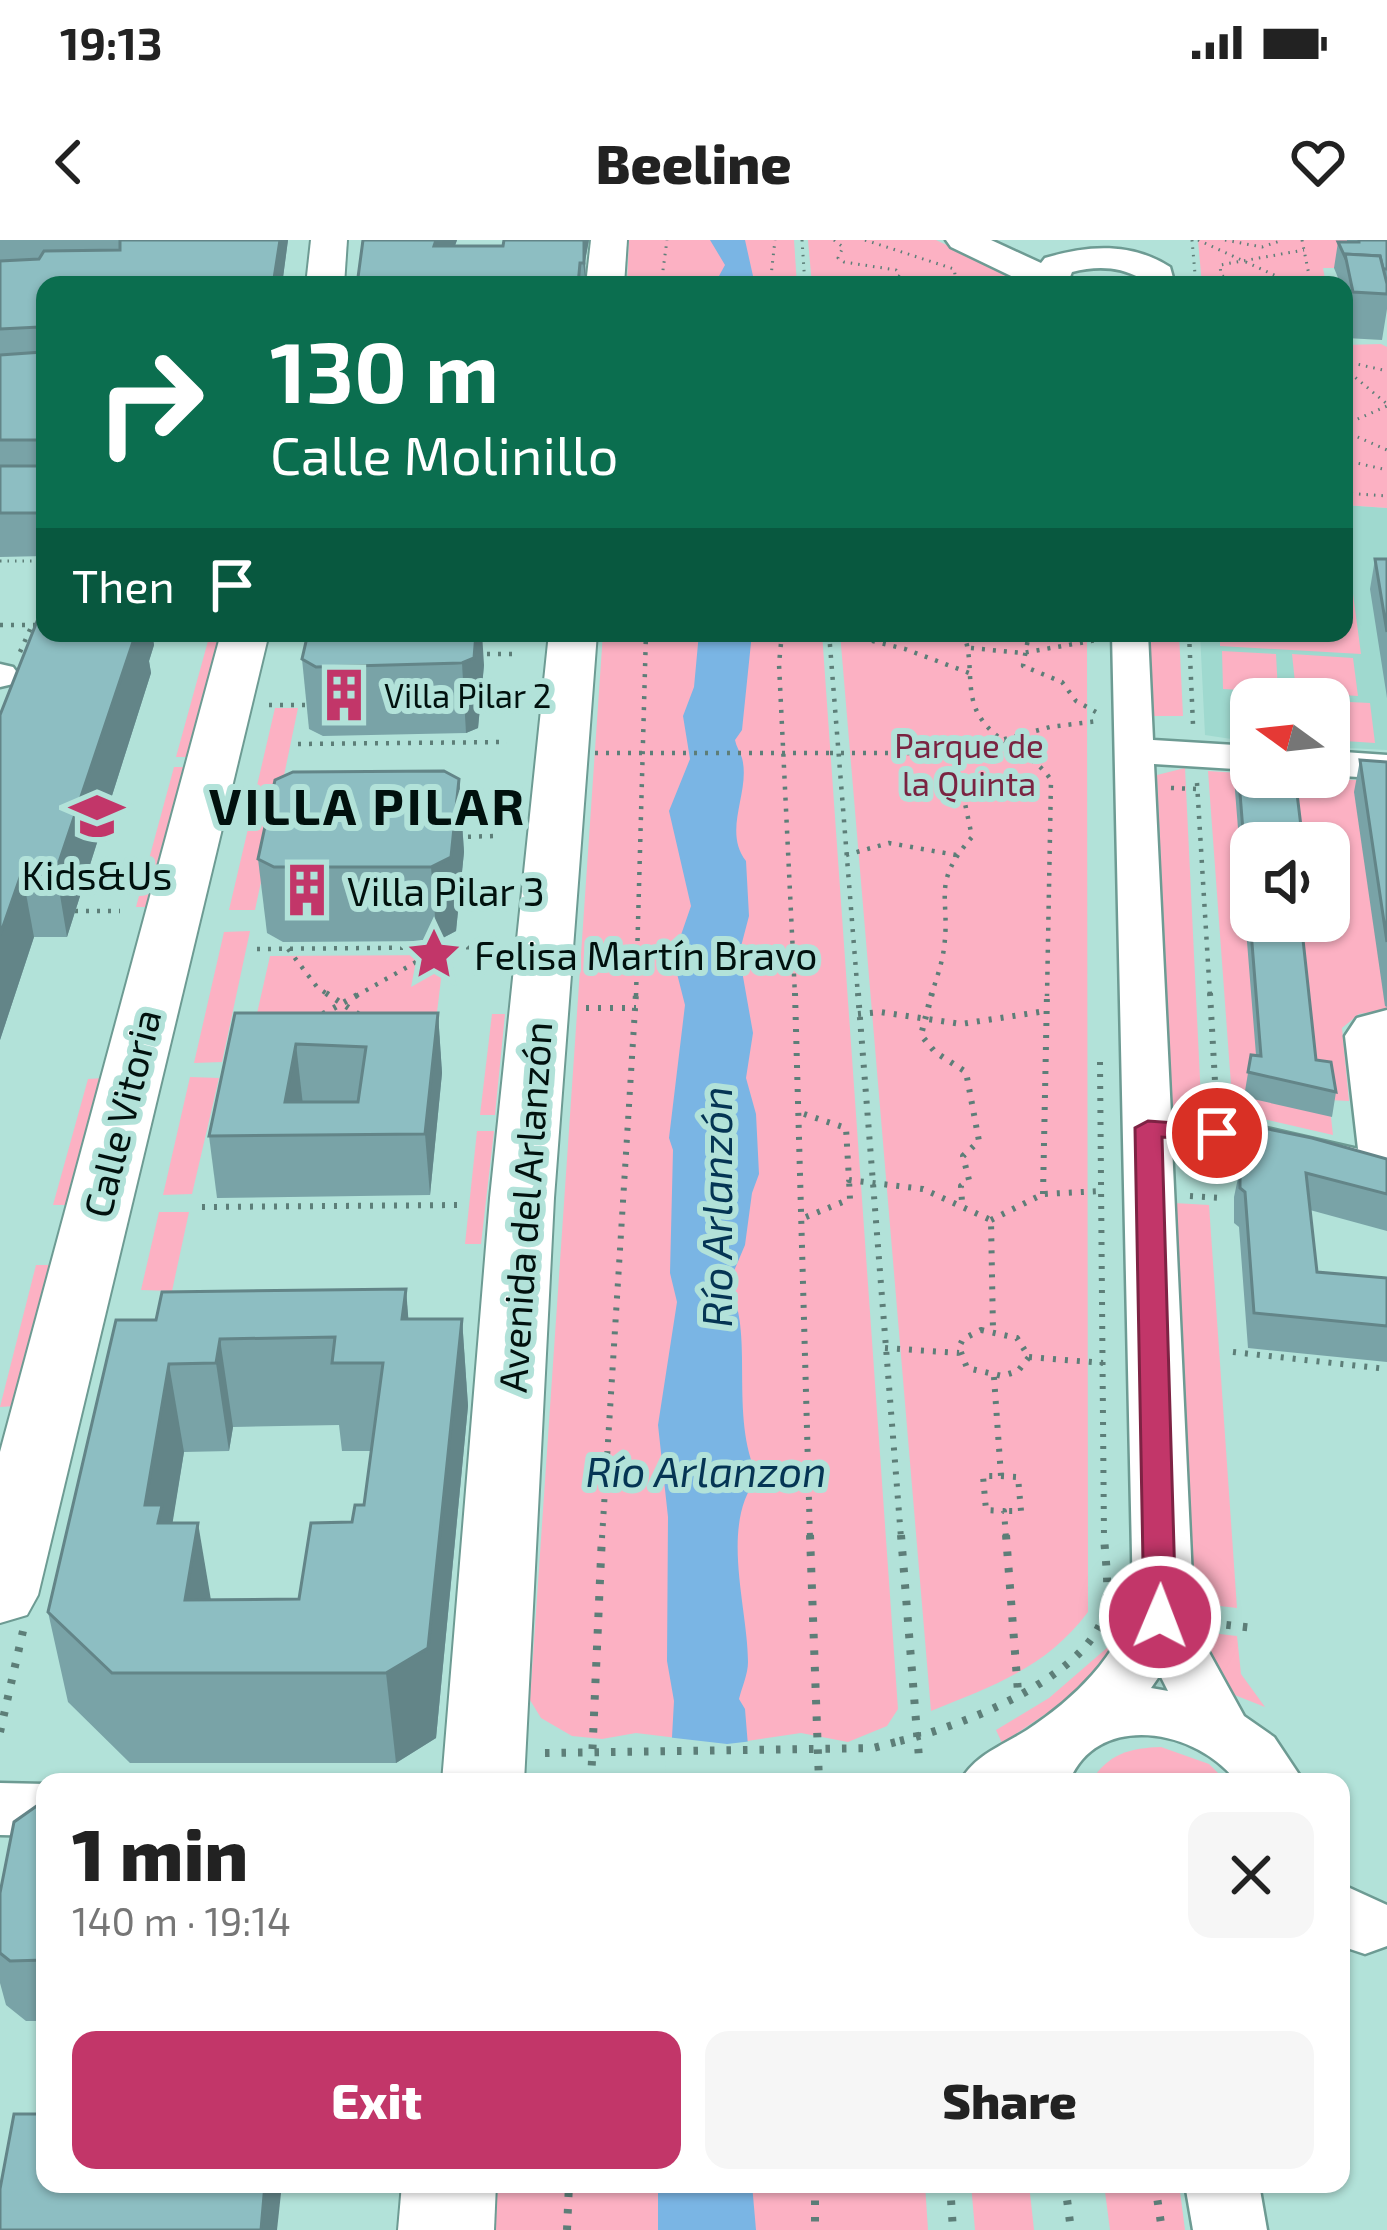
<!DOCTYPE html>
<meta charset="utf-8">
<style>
:root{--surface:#fff;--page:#f6f6f6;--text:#222;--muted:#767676;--accent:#c23669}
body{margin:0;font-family:"Exo 2",sans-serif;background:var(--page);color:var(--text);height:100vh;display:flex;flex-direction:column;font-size:45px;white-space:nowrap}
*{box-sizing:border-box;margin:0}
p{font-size:39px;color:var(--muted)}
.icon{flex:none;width:66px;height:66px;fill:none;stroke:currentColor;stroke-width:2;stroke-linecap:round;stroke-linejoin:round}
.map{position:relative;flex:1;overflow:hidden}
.panel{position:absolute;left:36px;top:1533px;width:1314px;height:420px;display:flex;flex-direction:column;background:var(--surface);border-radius:24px;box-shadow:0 3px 9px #0004}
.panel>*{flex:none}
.top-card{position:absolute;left:36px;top:36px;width:1317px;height:366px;border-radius:24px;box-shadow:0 3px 9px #0004;background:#0b6e4f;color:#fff;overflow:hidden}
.needle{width:78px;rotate:285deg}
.tools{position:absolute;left:1230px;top:438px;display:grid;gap:24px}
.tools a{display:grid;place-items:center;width:120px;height:120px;border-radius:24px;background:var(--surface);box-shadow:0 3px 9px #0004;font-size:60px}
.pin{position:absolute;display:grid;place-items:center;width:102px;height:102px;color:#fff;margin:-51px;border:6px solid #fff;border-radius:50%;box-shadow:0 3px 12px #0007}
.me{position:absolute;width:132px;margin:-66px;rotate:1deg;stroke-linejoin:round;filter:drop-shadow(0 0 9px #0008)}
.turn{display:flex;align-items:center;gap:42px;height:252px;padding:0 36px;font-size:54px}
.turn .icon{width:156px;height:156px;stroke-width:2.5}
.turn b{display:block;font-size:84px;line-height:102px}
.then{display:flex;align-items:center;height:114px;padding:0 36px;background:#0003;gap:24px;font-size:45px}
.round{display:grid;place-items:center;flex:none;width:126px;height:126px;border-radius:24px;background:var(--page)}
.overview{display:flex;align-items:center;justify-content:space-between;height:204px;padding:0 36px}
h1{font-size:72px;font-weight:800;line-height:90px}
.cta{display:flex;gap:24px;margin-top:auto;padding:24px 36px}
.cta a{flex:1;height:138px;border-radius:24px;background:var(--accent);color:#fff;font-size:48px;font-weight:800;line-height:138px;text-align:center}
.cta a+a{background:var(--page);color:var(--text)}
.status{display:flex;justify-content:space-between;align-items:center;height:84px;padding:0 60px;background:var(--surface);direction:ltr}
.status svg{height:33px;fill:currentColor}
header{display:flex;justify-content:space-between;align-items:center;height:156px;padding:0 36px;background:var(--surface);font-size:54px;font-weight:800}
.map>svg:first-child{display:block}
</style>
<div class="status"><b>19:13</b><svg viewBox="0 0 49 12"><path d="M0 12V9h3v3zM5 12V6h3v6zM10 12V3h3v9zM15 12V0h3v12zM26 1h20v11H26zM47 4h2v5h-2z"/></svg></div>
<header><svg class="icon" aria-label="back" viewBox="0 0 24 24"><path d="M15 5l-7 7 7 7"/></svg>Beeline<svg class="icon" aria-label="heart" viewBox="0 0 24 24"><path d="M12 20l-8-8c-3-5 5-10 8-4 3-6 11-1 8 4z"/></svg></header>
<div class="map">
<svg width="1387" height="1990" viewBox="0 0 1387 1990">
<rect width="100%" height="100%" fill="#b2e2d9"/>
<path fill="#9fd9cf" d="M1344,265L1387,268V510L1329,507V459H1251V502L1205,495L1200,393H1344Z"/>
<g fill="#fcb1c3" fill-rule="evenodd">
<path d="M629,0H794L797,45H627Z"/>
<path d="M808,0H936L1030,45H812Z"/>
<path d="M1198,0H1387V28H1323L1326,45H1202Z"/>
<path d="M1381,104L1387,107V268L1344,265V105Z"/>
<path d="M1344,353L1353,354L1361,414L1220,406V393H1344Z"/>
<path d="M603,393H822L898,1469L887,1486L848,1502L801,1493L727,1504L636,1493L602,1499L572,1496L541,1478L530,1460Z"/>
<path d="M840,393H1087L1088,1372C1046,1428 994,1445 931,1471Z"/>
<path d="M1149,393H1179L1183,476H1151Z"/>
<path d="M208,401H219L188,517H176Z"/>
<path d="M1222,411L1276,414L1278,452L1223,449Z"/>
<path d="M1292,414L1353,418L1358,456L1296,452Z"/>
<path d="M1329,461L1370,463L1375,503L1329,500Z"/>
<path d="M275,468H298L281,550H256Z"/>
<path d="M174,527H186L149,667H136Z"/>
<path d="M1185,528L1202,881L1172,873L1157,535Z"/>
<path d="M1208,531L1387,542V770L1359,774L1342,788L1349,861L1329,860L1333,895L1233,872ZM1251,603H1329V681H1251Z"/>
<path d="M251,576H275L255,670H229Z"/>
<path d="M250,691L222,822L194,823L224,692Z"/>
<path d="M444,715L431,821L246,822L270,716Z"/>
<path d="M492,774H505L495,875H480Z"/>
<path d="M190,837L219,838L192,954L163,955Z"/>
<path d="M103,838L70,965H53L88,839Z"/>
<path d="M477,891H494L481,1004H465Z"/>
<path d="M1174,963L1209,965L1237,1368L1193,1363Z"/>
<path d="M159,972H189L172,1051L141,1050Z"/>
<path d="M36,1025H54L15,1166L0,1167Z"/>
<path d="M1194,1391L1237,1396L1241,1434L1265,1467L1227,1452Z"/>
<path d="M1108,1407L1116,1410L1082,1450L1002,1503L996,1490L1049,1458Z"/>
<path d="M1161,1507L1209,1524L1227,1542H1091C1107,1514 1130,1508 1161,1507Z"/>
<path d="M498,1944H925L928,1990H495Z"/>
<path d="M971,1944H1029L1034,1990H975Z"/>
<path d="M1104,1944H1179L1185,1990H1110Z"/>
</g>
<g fill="#7ab5e4">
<path d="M710,0H745L755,45H714L725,25Z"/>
<path d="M699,393H752L742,490L735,500C736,506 740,512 742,518C751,552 722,590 746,621L749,676L739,714L753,793L746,838L756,874L759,934L752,953L745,1005L728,1045C756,1090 728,1176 758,1237C719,1284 748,1367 748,1422C748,1434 742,1447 739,1459L745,1469L748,1506L671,1515L674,1461L667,1421L668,1277L658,1185L677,1062L670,1033L673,910L669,898L685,765L673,718L691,666L669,571L690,519L683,476L694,447Z"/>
<path d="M658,1944H752L756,1990H658Z"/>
</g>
<path fill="#b2e2d9" d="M666,1497L727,1504L753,1501L762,1542H665Z"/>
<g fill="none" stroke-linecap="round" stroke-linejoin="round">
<defs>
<g id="minor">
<path d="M1112,393H1148L1153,500L1251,506V530L1154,524L1171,875L1231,880L1358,909L1345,796L1357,778L1387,770V946L1231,910L1172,905L1193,1360L1189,1376L1244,1476L1274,1497L1304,1542H1237C1197,1488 1096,1471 1069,1542H960C974,1515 1002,1506 1027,1490C1073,1460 1120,1416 1133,1360ZM1160,1435L1168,1451L1151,1448Z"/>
<path d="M0,424L13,427L19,435L13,444L0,447Z"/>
<path d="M1329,511L1387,515V539L1329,535Z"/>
<path d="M0,1543L45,1544V1596L0,1595Z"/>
<path d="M1341,1644L1387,1665V1706L1365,1714L1341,1706Z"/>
<path d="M1185,1944H1259L1267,1990H1193Z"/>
</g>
<path id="major" d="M946,0H991L1041,23L1045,18C1088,5 1131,2 1170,27L1175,45H1139L1140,38C1118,26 1096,26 1072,32L1070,37L1076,45H1030L951,7Z"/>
<g id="highway">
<path d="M311,0H347L344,45H306Z"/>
<path d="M591,0H627L624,45H586Z"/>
<path d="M221,393H269L38,1355L27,1375L0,1383V1212Z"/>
<path d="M549,393H597L554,958L524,1542H442L490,958Z"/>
<path d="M402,1944H496L494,1990H398Z"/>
</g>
</defs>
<use href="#minor" stroke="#6d9b93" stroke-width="5"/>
<use href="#major" stroke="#6d9b93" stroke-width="5"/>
<use href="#highway" stroke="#6d9b93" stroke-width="4"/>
<g stroke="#5d7e78" stroke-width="3" stroke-dasharray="1.5 6" stroke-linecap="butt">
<path d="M802,0L805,45"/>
<path d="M834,0L843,7L838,18L844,22L896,30L900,35L892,45"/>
<path d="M865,0L954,29L957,45"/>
<path d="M1192,0L1196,45"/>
<path d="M1198,0L1296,45"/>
<path d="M1225,0L1262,7L1283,0"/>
<path d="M1302,0L1311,45"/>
<path d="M661,45L667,0"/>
<path d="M770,45L775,0"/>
<path d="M1236,45L1221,35L1220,25L1304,10"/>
<path d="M1344,121L1387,131"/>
<path d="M1344,128L1387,164"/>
<path d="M1344,185L1387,166"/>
<path d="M1344,191L1387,210"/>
<path d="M1344,220L1387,230"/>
<path d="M1344,253L1387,256"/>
<path d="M0,321H45"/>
</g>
<g stroke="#5d7e78" stroke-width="4.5" stroke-dasharray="3 8" stroke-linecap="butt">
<path d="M0,385H45"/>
<path d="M782,393L779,424L795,756"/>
<path d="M829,393L858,756"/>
<path d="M840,393L905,409L972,434"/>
<path d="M963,393C975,420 964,452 980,477C997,505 1033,512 1051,540L1047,756"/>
<path d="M1023,393L1028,399L1023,426L1062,442L1076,461L1096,472"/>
<path d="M1189,393L1193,485"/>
<path d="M971,408L1022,413L1097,400"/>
<path d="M20,412L32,385"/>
<path d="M476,414H517"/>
<path d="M269,465H306"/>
<path d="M298,504L507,502"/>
<path d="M830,513H953L1050,487L1098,481"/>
<path d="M1197,543L1210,756"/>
<path d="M1171,548L1197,549"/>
<path d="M245,569H276"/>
<path d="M457,597L496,596"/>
<path d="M846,615L889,603L956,615"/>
<path d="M75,671H120"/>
<path d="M257,709L486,707"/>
<path d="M288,709L317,747L330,756"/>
<path d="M356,756L441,708"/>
<path d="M636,756L646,393"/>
<path d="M931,756C936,740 942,724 944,708C951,656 930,645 972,597L957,525L962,511"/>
</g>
<g stroke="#5d7e78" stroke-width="6" stroke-dasharray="3 9" stroke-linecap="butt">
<path d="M326,753L361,776"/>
<path d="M795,753L810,1298"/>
<path d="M858,753L901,1298"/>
<path d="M932,753L921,795L935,812L966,832L979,901L963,916L969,940L961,946L962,962"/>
<path d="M1210,753L1216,859"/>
<path d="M586,768H636"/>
<path d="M323,774L361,753"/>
<path d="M858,774L880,772L961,784L1046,771"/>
<path d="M1100,822L1104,1298"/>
<path d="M804,874L846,888L849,940L923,949L991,980L993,1090"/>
<path d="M1043,954L1047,753"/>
<path d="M1190,956L1222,958"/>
<path d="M202,967L459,965"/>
<path d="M806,977L850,959L849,940"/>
<path d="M991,980L1043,954L1103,951"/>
<path d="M981,1090L1017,1098L1029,1117L1018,1131L1002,1136L967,1128L959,1107L963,1099Z"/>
<path d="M885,1108L959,1113"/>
<path d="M1233,1112L1387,1129"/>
<path d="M1029,1117L1103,1123"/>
<path d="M994,1137L1001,1236H983L986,1270L1004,1271L1006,1298"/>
<path d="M1001,1236L1018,1237L1021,1271H1004"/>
<path d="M602,1298L636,753"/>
</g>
<g stroke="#5d7e78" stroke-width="8" stroke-dasharray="4.5 12" stroke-linecap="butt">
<path d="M810,1295L819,1542"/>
<path d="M901,1295L919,1518"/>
<path d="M1006,1295L1018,1452"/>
<path d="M1210,1383L1254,1388"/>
<path d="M0,1492L23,1391"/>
<path d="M900,1501C959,1487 1091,1437 1105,1370C1110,1347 1105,1318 1104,1295"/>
<path d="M591,1542L602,1295"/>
<path d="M815,1944V1990"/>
<path d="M950,1944L953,1990"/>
<path d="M1065,1944L1071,1990"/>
<path d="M1155,1944L1162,1990"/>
<path d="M567,1990L569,1944"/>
</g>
<use href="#minor" fill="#fff" fill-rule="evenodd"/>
<use href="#major" fill="#fff" fill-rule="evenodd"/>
<use href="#highway" fill="#fff" fill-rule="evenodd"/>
<path stroke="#5d7e78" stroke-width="4.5" stroke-dasharray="3 8" stroke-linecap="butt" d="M595,513H830"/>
<path stroke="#5d7e78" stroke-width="8" stroke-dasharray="4.5 12" stroke-linecap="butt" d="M545,1513L873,1508L900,1501"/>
</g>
<g fill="#79a3a7" fill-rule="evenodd">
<path d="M0,0H288L282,45H45V316L0,317Z"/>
<path d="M362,0H457L455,6H503L504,0H589L585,21L586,45H357Z"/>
<path d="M1347,0H1387V69L1382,100L1346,98L1344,45H1341L1334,28L1338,2H1347Z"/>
<path d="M1375,319H1387V458L1370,349Z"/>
<path d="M136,393H152L154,405L149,421L151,433L67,697H34L0,800V475Z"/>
<path d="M302,419L484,425L478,488L466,493L323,496L309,489Z"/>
<path d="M1237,516L1251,603L1312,789L1316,820L1336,852L1332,877L1244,857L1251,815H1256L1234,538Z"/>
<path d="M1360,520L1387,522V767L1385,766L1354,552Z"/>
<path d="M459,539L464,612L456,691L437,701L283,702L267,693L258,619Z"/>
<path d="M235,773H438L442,833L430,955L217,958L209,896Z"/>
<path d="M1219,879L1387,919V991L1310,970L1317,1032L1387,1038V1122L1248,1108L1239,987L1234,983V957L1238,938L1214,913Z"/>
<path d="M406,1049L408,1079H462L468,1166L436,1498L396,1523H130L68,1462L48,1372L156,1080ZM339,1185L342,1211H371L364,1265L299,1359L211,1360L172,1283L184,1212L229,1211L233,1187Z"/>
<path d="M45,1565V1781H26L6,1765L0,1743V1653Z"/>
</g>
<g fill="#638588">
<path d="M280,0H288L282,45H273Z"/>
<path d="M436,0H457L440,45L434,6Z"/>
<path d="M580,0H589L585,21L586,45Z"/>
<path d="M136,393H152L154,405L149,421L151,433L67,697L56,631Z"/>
<path d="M476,393H482L484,425L478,488L466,493L462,423Z"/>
<path d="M459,539L464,612L456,691L437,701L431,627Z"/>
<path d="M22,632L34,697L0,800V695Z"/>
<path d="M438,773L442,833L430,955L425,894Z"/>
<path d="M296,804L303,865L285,862Z"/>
<path d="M406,1049L413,1137L402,1079Z"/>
<path d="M462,1079L468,1166L436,1498L396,1523L386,1433Z"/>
<path d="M220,1099L233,1187L229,1211L216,1123Z"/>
<path d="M169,1124L184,1212L169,1305L145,1265Z"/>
<path d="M198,1283L213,1372L185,1360Z"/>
<path d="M265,1944H282L277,1990H261Z"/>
</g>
<g fill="#8dbec2" stroke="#638588" stroke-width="3" fill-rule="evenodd">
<path d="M120,0H280L273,45H45V273H0V226H41V200H0V115L42,112L43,91L39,87L0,89V21L39,19L44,11L120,10Z"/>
<path d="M363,0H436L434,6H503L504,0H584V23H580L578,45H357Z"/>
<path d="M1359,0H1387V29H1383L1380,16L1345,14L1346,19L1338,2H1359Z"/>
<path d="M1345,14L1380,16L1387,44V54L1353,52Z"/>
<path d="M1375,319H1387V392Z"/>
<path d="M45,361V393H136L56,631L22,632L0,695V475Z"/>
<path d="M308,393H476L474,418L462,423L316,427L302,419Z"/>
<path d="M1237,516L1251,517V537H1295L1303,603H1251V681H1301L1316,820L1331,822L1336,852L1248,832L1251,815L1261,816Z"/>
<path d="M1360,520L1387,522V702Z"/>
<path d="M444,531L459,539L451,617L431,627H274L258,619L275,540L293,532Z"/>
<path d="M235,773H438L425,894L209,896ZM296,804L366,807L358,862H285Z"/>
<path d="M1219,879L1312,898L1387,919V954L1306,933L1317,1032L1387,1038V1086L1254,1073L1245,952L1240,948V923L1250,911Z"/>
<path d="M406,1049L402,1079H462L428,1408L386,1433H112L48,1372L116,1080H156L162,1052ZM335,1097L332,1123H383L364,1265H355L352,1282L311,1283L299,1359L185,1360L198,1283H158L162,1265H145L169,1124L216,1123L220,1099Z"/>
<path d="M38,1565H45V1720L10,1721L0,1713V1653L14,1582Z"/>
<path d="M14,1874H45V1944H265L261,1990H0V1949Z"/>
</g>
<path fill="#c23669" stroke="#7e2344" stroke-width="3" d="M1148,881L1217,886L1230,893L1217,901L1162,897L1176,1377L1172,1385H1149L1144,1377L1135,888Z"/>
<defs>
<symbol id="building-bare" viewBox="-9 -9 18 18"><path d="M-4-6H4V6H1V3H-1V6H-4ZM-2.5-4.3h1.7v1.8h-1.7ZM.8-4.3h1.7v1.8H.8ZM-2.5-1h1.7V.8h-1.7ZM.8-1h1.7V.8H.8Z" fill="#c23669" stroke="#b2e2d9" stroke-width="2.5" paint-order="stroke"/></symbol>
<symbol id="school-bare" viewBox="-9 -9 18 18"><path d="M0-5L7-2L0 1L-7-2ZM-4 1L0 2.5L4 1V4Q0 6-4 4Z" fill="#c23669" stroke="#b2e2d9" stroke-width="2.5" paint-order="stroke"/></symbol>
<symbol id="sight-bare" viewBox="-9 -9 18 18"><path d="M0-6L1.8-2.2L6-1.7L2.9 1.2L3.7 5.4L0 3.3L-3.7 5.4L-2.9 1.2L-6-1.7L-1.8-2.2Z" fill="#c23669" stroke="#b2e2d9" stroke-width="2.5" paint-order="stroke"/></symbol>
</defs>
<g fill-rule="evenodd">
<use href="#building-bare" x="306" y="417" width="76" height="76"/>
<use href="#school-bare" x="59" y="538" width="76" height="76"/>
<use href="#building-bare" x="269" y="612" width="76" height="76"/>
<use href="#sight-bare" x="396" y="676" width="76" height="76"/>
</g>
<g text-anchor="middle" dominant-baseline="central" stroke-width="12" stroke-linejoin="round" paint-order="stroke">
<g font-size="33" fill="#01110e" stroke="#b2e2d9" text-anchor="start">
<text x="384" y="455">Villa Pilar 2</text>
</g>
<g font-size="33" fill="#7a2442" stroke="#b2e2d9">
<text x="969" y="505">Parque de<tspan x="969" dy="38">la Quinta</tspan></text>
</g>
<g font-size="39" fill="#01110e" stroke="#b2e2d9" text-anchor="start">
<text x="97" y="634" text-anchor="middle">Kids&amp;Us</text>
<text x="347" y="650">Villa Pilar 3</text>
<text x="474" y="714">Felisa Martín Bravo</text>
</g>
<g font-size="39" fill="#01110e" stroke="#b2e2d9">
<text transform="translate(121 873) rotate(-76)">Calle Vitoria</text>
<text transform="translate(524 967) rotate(-86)">Avenida del Arlanzón</text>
</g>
<g font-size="42" font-style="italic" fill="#053554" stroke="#b2e2d9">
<text transform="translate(715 967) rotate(-90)">Río Arlanzón</text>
<text x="706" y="1230">Río Arlanzon</text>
</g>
<g font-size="51" font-weight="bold" letter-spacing="3" fill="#01110e" stroke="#b2e2d9">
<text x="368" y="564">VILLA PILAR</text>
</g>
</g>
</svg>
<div class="tools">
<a><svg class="needle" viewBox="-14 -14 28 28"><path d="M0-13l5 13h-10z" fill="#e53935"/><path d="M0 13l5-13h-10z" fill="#767676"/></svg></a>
<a><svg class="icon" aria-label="sound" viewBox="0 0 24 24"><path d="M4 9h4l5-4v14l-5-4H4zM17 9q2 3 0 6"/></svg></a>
</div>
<div class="pin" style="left:1217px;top:893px;background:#d93025"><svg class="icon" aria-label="arrive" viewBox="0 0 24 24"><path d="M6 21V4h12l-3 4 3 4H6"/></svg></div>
<svg class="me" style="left:1160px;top:1377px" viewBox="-20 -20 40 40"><circle r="17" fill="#c23669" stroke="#fff" stroke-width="3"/><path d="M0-11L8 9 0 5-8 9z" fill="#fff"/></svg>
<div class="top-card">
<div class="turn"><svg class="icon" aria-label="right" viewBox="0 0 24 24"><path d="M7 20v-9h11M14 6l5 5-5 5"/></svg><div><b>130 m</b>Calle Molinillo</div></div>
<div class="then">Then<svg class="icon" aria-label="arrive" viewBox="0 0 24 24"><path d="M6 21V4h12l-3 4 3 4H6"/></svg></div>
</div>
<section class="panel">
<div class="overview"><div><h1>1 min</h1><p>140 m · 19:14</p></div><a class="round"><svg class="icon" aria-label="close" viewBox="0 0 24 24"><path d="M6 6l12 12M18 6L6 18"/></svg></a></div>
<div class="cta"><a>Exit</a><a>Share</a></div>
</section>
</div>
